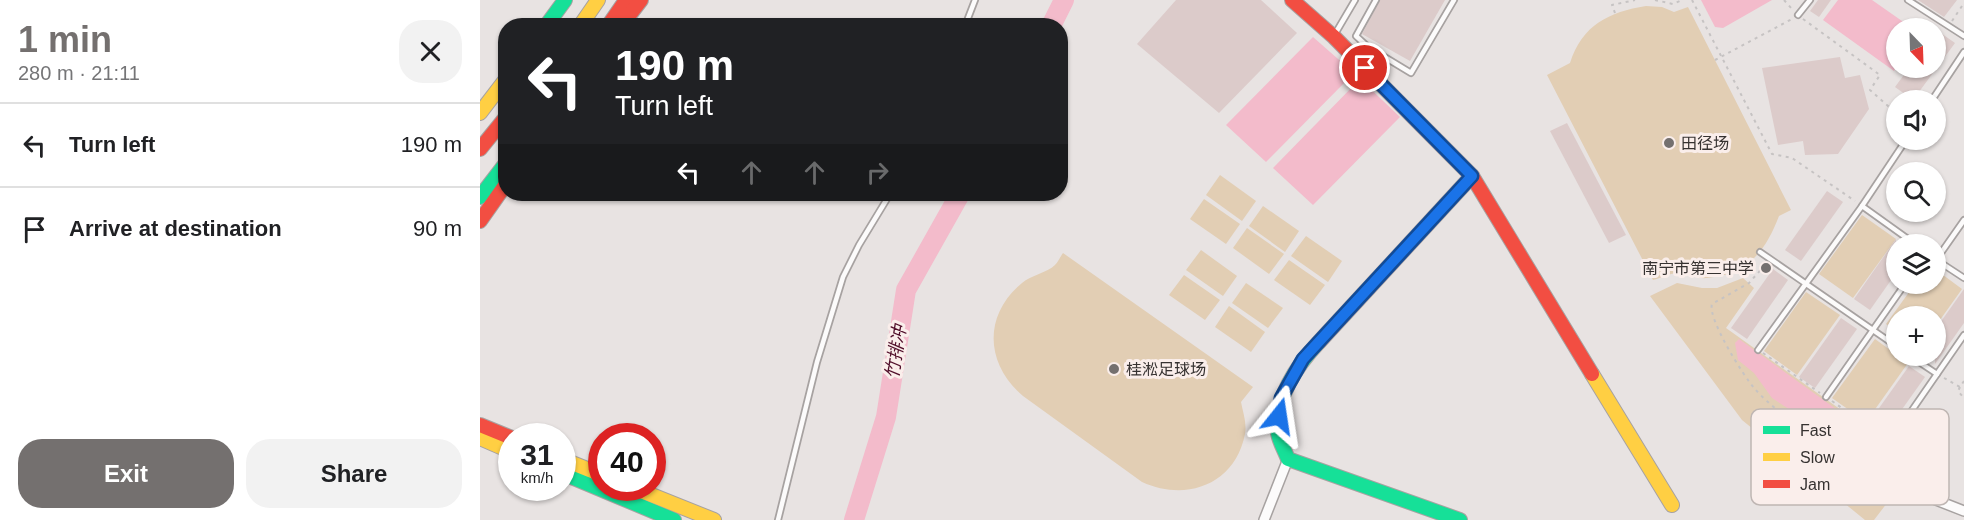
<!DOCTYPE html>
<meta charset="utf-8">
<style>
:root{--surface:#fff;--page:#f2f2f2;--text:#202124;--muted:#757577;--line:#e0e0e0;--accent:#74706f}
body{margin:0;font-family:Helvetica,"Noto Sans SC",sans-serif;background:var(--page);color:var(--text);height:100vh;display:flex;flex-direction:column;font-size:22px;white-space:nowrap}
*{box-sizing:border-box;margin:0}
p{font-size:20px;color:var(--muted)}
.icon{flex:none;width:33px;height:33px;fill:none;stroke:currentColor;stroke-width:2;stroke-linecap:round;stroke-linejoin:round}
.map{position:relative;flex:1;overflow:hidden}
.panel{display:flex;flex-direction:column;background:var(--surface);width:480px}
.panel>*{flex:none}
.banner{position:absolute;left:18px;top:18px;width:570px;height:183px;border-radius:24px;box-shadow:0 2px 4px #0004;background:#202124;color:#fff;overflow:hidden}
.needle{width:39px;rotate:157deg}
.tools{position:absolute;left:1406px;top:18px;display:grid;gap:12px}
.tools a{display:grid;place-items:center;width:60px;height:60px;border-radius:50%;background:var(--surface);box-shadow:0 2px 4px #0004;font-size:30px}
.speed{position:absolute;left:18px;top:423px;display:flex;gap:12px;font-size:30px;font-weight:700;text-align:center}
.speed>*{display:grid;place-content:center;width:78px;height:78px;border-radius:50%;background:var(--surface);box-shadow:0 2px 4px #0004;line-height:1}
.speed small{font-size:15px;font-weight:400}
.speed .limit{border:9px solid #d22;background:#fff;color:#111}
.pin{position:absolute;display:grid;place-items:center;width:51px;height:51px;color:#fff;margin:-26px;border:3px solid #fff;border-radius:50%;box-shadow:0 2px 6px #0007}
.me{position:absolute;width:66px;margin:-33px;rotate:15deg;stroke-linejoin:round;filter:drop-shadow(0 0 4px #0008)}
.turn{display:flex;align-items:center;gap:21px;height:126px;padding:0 18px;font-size:27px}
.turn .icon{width:78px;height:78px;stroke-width:2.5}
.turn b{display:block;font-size:42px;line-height:51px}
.lanes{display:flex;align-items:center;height:57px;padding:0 18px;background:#0003;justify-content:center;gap:30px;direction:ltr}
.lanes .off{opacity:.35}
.round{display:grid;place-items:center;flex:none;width:63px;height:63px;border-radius:24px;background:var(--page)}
.summary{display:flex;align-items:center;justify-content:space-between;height:102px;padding:0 18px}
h1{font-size:36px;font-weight:700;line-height:45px;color:var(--accent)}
.cta{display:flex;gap:12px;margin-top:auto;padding:12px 18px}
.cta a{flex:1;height:69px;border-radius:24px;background:var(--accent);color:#fff;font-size:24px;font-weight:700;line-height:69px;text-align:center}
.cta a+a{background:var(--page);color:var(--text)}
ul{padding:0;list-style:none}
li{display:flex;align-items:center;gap:18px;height:84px;padding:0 18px;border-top:2px solid var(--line)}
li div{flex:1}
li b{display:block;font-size:22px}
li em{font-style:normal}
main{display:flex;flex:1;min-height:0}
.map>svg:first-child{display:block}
</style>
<main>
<section class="panel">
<div class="summary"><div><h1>1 min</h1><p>280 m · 21:11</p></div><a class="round"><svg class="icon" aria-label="close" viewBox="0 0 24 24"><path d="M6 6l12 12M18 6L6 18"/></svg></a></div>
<ul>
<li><svg class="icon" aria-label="left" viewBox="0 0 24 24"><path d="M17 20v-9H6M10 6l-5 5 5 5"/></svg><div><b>Turn left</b></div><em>190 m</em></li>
<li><svg class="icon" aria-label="arrive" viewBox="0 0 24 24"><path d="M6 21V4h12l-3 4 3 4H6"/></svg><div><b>Arrive at destination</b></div><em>90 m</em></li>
</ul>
<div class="cta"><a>Exit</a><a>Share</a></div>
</section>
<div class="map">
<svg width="1484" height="520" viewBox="0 0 1484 520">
<rect width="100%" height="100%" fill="#e8e3e2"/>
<g fill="#e2ceb4">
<path d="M1166,6L1182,7L1194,12L1208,7L1311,210L1299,216C1285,252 1268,274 1227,278C1217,279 1209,274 1200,273C1192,272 1181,278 1173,280L1067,75L1090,63C1102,25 1129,12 1166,6Z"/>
<path d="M740,175L776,201L762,221L726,195Z"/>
<path d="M724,199L760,224L746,244L710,219Z"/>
<path d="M783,206L819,231L805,252L769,226Z"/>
<path d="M1382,215L1416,239L1373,298L1339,274Z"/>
<path d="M767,228L804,254L789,274L753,248Z"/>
<path d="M826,236L862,261L848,282L811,256Z"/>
<path d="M721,250L757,276L743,296L706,270Z"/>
<path d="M583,253L773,387L761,402C763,413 767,423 765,434C755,485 706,502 662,482L543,396C505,364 503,315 542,283C551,275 567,273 575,265C578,262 580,257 583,253Z"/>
<path d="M809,260L845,285L830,305L794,280Z"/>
<path d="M1455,269L1482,289L1455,327V316H1416V331L1406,324L1435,284H1455Z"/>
<path d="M704,275L740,300L725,320L689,295Z"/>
<path d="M1263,278L1274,288L1246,328L1437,464L1394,520H1385L1262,420L1170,296L1197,283L1222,288H1237Z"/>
<path d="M766,283L803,308L788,328L752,303Z"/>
<path d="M1326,292L1360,315L1317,375L1284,351Z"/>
<path d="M749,306L785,332L771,352L735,327Z"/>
<path d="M1395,339L1428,363L1386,422L1352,398Z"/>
</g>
<g fill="#f3bbcb">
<path d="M1221,0H1292L1243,28L1235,27Z"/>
<path d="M1358,0H1392L1432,28H1416V67L1414,71L1343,20Z"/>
<path d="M833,37L874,73L786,162L746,125Z"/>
<path d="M880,79L920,117L833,205L793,168Z"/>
<path d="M1259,339L1356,409L1338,428L1292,398L1274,373L1258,360L1255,343Z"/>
</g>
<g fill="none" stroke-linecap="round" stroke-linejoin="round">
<g stroke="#f3bbcb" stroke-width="20">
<path d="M571,26L584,0"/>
<path d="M374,520L406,417L426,290L480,194"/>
</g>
</g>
<g fill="#dccbca">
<path d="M696,0H781L817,33L739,113L657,44Z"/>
<path d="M900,0H965L930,61L882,34Z"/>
<path d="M1338,0H1351L1339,17L1330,11Z"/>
<path d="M1438,0H1477L1464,17Z"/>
<path d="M1455,29L1475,43L1433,100L1415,87L1429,68H1455Z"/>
<path d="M1360,57L1365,78L1380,75L1389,109L1358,154L1325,155L1323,141L1298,145L1282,68Z"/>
<path d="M1087,123L1146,235L1129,243L1070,131Z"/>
<path d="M1347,191L1363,202L1321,261L1305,250Z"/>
<path d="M1416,239V273L1390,310L1374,299Z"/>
<path d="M1293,269L1308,280L1267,339L1251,328Z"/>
<path d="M1484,289V323L1455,364V330Z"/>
<path d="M1361,318L1377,329L1335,388L1319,377Z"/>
<path d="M1429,366L1445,377L1403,436L1387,425Z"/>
</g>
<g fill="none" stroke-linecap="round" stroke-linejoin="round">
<defs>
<g id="lane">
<path d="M896,0L876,36L888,47L931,73L974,0"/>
<path d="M1428,0L1484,36"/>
<path d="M1318,15L1330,0"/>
<path d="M485,26L495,0"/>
<path d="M855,34L875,0"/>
<path d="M1452,100L1484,52"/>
<path d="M1382,206L1426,140"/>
<path d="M1280,252L1416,346"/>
<path d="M1455,259L1484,278"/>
<path d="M1456,260L1484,220"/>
<path d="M1278,350L1382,206L1435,244"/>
<path d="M1430,356L1457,374"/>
<path d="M1346,397L1425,284"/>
<path d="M1410,442L1484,335"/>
<path d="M298,520L337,362L363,277L379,245L410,194"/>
</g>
<g id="street">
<path d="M1428,489L1484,511"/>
<path d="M784,520L808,459"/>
</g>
<g id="fast">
<path d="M66,26L85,0"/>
<path d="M0,197L26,163"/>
<path d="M839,342C817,365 794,399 798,433C799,441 805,451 808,459L980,520"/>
<path d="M82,473L194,520"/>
</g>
<g id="slow">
<path d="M100,26L118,0"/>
<path d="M0,113L26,79"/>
<path d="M1112,374L1192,505"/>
<path d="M0,438L32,452"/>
<path d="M82,459L122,475"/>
<path d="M154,488L234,520"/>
</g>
<g id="jam">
<path d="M812,0L854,37L992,176L1112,374"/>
<path d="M128,26L146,0"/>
<path d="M141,26L161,0"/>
<path d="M0,149L26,117"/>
<path d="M0,221L26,184"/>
<path d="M839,342L992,176"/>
<path d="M0,425L32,438"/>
</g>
</defs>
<use href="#lane" stroke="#a7a2a1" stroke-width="8"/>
<use href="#street" stroke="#a7a2a1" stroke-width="12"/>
<use href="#fast" stroke="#a7a2a1" stroke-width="16"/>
<use href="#slow" stroke="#a7a2a1" stroke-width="16"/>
<use href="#jam" stroke="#a7a2a1" stroke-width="16"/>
<g stroke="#c6c3c3" stroke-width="2" stroke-dasharray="3 4.5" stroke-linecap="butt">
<path d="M1175,0L1193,4L1202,0"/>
<path d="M1212,0L1292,154L1312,158L1375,201"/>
<path d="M1304,0L1312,9"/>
<path d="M1135,13L1132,5L1155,0"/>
<path d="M1323,19L1400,75L1390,90L1416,113"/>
<path d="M1472,21L1484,3"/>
<path d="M1235,60L1312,19"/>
<path d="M1285,265L1269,283L1232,304C1227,318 1264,377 1275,389C1285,401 1319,430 1333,434C1342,437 1347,434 1355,430L1397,459L1405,448"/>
<path d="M1283,353L1340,393"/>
<path d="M1464,378L1480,387L1484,381"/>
<path d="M1480,387L1478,391L1484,398"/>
<path d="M1352,401L1403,438"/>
</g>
<use href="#lane" stroke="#fcfbfb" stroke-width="4.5"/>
<use href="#street" stroke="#fcfbfb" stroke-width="9"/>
<use href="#fast" stroke="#16e098" stroke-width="14"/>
<use href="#slow" stroke="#ffcf43" stroke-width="14"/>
<use href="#jam" stroke="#f24e42" stroke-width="14"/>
</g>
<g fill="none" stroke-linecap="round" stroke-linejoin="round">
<defs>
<path id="route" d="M799,416L801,398L823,359L992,176L885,68"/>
</defs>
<use href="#route" stroke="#114b97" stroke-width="15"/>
<use href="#route" stroke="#1a73e8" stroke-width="10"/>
</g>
<g fill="#74706f" stroke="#faeeeb" stroke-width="2">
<circle cx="1189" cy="143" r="6"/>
<circle cx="1286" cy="268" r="6"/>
<circle cx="634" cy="369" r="6"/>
</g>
<g text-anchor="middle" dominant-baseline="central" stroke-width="6" stroke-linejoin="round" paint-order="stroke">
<g font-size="16" fill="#363231" stroke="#faeeeb" text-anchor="start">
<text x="1201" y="143">田径场</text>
<text x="1274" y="268" text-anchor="end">南宁市第三中学</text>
<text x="646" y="369">桂淞足球场</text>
</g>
<g font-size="18" font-style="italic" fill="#510e2a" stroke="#faeeeb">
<text transform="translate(416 352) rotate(-81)">竹排冲</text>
</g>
</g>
<rect x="1271" y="409" width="198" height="96" rx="9" fill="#faeeeb" stroke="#bfb6b3" stroke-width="1.5"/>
<rect x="1283" y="426" width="27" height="8" fill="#16e098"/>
<rect x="1283" y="453" width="27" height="8" fill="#ffcf43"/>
<rect x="1283" y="480" width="27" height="8" fill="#f24e42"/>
<g font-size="16" fill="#363231">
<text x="1320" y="436">Fast</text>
<text x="1320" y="463">Slow</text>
<text x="1320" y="490">Jam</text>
</g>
</svg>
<div class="tools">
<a><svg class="needle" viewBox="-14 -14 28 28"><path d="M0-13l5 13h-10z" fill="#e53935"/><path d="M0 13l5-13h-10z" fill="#757577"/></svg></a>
<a><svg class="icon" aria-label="sound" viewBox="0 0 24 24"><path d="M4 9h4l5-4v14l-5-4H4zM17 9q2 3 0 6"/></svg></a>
<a><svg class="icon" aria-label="search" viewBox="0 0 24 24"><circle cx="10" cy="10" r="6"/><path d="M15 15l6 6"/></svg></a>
<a><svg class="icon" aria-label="layers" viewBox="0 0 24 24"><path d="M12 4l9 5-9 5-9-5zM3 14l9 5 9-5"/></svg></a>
<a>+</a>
</div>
<div class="speed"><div>31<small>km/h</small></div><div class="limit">40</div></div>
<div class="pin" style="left:885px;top:68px;background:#d93025"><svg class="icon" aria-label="arrive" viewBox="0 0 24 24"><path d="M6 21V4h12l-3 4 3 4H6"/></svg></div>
<svg class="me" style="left:799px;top:416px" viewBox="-20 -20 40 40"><path d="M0-17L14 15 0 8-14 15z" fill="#1a73e8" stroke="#fff" stroke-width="4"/></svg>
<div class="banner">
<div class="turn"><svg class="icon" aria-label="left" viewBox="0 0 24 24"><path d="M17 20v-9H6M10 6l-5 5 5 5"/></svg><div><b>190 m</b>Turn left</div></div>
<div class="lanes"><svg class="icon" aria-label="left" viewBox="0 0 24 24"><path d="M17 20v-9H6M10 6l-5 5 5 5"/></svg><svg class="icon off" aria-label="ahead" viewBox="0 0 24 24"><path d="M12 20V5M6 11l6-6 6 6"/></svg><svg class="icon off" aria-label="ahead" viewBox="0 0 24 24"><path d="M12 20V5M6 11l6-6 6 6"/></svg><svg class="icon off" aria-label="right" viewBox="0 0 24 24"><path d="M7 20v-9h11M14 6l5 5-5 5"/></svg></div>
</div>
</div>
</main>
